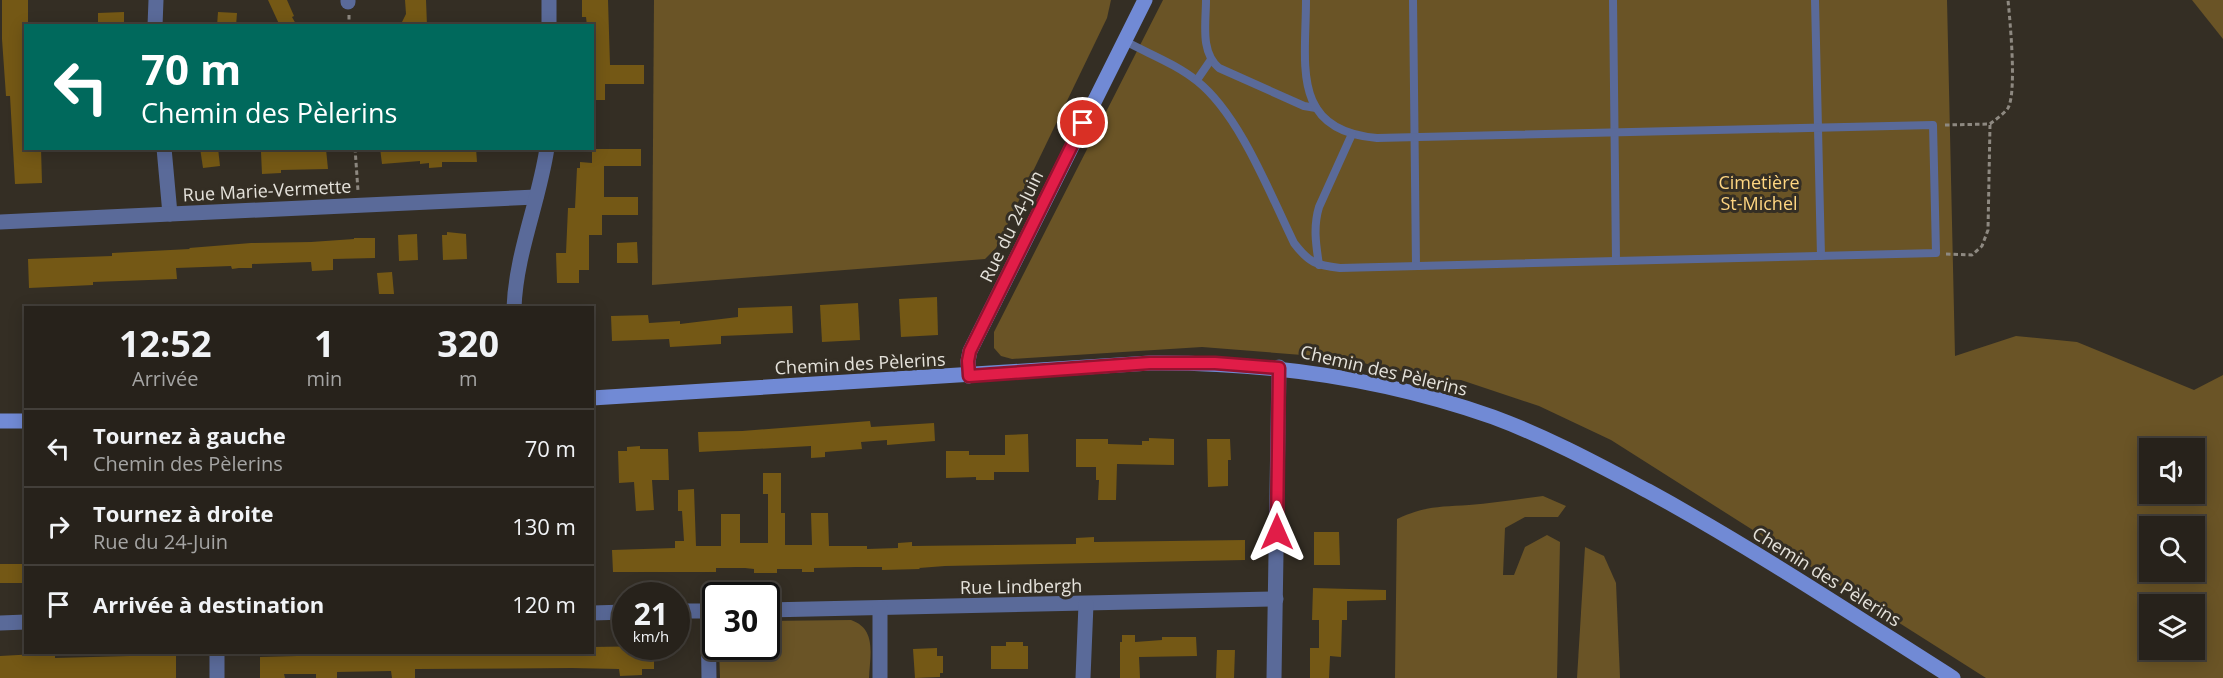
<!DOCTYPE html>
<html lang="fr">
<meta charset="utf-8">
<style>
:root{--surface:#27221b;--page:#2f2a24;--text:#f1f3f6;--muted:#a4a4a3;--line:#433f3a}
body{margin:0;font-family:"Open Sans",sans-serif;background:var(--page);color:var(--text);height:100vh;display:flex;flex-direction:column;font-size:22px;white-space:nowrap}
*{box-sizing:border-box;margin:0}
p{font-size:20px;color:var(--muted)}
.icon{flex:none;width:33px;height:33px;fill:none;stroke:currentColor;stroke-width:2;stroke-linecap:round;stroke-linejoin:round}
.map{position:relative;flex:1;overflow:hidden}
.side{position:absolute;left:24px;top:306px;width:570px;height:348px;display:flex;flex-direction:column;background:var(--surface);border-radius:0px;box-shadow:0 3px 15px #0003,0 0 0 2px var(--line)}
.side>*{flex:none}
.banner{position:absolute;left:24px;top:24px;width:570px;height:126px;border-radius:0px;box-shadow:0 3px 15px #0003,0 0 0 2px var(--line);background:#00695c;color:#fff;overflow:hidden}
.controls{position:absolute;left:2139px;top:438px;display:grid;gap:12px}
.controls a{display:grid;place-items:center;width:66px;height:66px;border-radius:0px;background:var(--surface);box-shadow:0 3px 15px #0003,0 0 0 2px var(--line);font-size:30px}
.speed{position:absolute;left:612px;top:582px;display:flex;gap:12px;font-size:30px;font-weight:700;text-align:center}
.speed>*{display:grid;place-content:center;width:78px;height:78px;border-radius:50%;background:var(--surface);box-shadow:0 3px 15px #0003,0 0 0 2px var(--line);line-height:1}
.speed small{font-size:15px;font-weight:400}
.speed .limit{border:3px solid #111;border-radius:9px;background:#fff;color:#111}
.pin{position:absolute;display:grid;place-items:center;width:51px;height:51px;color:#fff;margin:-26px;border:3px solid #fff;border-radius:50%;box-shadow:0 2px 6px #0007}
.me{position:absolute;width:66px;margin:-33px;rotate:0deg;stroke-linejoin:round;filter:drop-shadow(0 0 4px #0008)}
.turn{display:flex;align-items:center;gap:21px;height:126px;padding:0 18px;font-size:27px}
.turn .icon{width:78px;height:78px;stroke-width:2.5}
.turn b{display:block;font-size:42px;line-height:51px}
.eta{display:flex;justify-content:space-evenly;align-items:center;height:102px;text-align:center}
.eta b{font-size:36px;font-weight:700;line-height:42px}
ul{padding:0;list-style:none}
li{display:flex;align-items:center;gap:18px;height:78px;padding:0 18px;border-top:2px solid var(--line)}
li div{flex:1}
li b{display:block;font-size:22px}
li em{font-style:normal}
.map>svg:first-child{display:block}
</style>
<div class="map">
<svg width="2223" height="678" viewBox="0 0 2223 678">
<rect width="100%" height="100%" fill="#342e24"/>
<g fill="#6a5426" fill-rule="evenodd">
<path d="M654,0H1111L1107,18L996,248L985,259L652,285Z"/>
<path d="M1163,0H1947L1955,356L2016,336L2077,342L2194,390L2223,375V678H1986L1611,440L1539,406L1461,380L1439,379L1363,363L1315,356L1202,347L1012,359L1001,356L994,348V332ZM2150,448H2194V494H2150ZM2150,526H2194V572H2150ZM2150,604H2194V650H2150Z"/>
<path d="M2192,0H2223V39Z"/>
<path d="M1543,496L1566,506L1558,517H1525L1505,528L1503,575H1514L1525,547L1547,535L1560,542L1557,678H1395L1397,519C1425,506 1439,507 1469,505C1493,503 1518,499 1543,496Z"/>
<path d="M1585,547L1604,556L1616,583L1620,678H1577Z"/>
<path d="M851,620C877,629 870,655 869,678H720L719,647L766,646L767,621Z"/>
</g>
<g fill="#745815">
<path d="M2,0H28V26H26V148H41L42,183L15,184L10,96H6L2,39Z"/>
<path d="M268,0H287L294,16L292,17L297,26H280Z"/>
<path d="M405,0H426L427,26H400L406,14Z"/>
<path d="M582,0H608L610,65H644V84H605V100H592V26H587L586,17H582Z"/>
<path d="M124,12V26H98V13Z"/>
<path d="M218,12L237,13L236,26H217Z"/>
<path d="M200,148H218L220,166L203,168Z"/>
<path d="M266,148L294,152L326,149L328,169L281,170V173L262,174L261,152L266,151Z"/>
<path d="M380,148H476L477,162H442V167L429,168V163L420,164V161L382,164Z"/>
<path d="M592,149H641V166H604V197H638V215H602V235H589V270H579V283H557L556,253H566L568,208H575L577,168H580V162L592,163Z"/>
<path d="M447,232L466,234L467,259L443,260L442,235H447Z"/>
<path d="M417,234L418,260L399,261L398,235Z"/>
<path d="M354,238H375V258L333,259V270L312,271L311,262L252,264V268H239L232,269L231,266L176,268L177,279L93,282V285L29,288L28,259L112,256V253L190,249L189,248L251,243L311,242L354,239Z"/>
<path d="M637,242L638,263H617V243Z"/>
<path d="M392,272L394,294H379L377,273Z"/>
<path d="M937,297L938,335L901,337L899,299Z"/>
<path d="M858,303L860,340L822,342L820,305Z"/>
<path d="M792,306L793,333L721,336V344L670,347L669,339L612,341L611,316L648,315L649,323L680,321V324L738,317V308Z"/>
<path d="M870,421L871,427L934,423L935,441L887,445V440L861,442L862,449L825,452V457L811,458V446L699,452L698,432L742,431Z"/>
<path d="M1028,434L1029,472H994V480H976V477L946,478V451H969V455H1005V435Z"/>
<path d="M1149,438L1174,439V465L1117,464L1116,500H1098L1099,480H1096V467H1076V439H1108V444L1142,445V441H1149Z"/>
<path d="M1207,439H1230L1231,460H1228V486L1208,487Z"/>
<path d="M640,446V449H668L669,480H652L654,510L636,511L634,482L619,483L618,451H627V447Z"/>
<path d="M763,473H781V513H785V545H812L811,513H828L829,546H867V549L898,548V543L912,542V546L1076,544V538L1094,537V542L1245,540V560L945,566L919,568L920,569L882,570V567H856L814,568V572H802V569H777V573H754V569L745,568H716V572H613L612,550L675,548V541H684L682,511H678V490L694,489L696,546H721V514H740V543H768V494H763Z"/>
<path d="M1314,532H1339L1340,565H1314Z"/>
<rect x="0" y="564" width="23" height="19"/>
<path d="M1313,588L1386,590V600L1347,601V620H1342L1341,657L1330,656L1329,678H1310V648H1319V620H1312Z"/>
<path d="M1122,635H1135V642L1162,640V637H1196L1197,656L1139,657L1140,678H1120V642H1122Z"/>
<path d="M1006,642H1023V646H1028V669H991V646H1006Z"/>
<path d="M654,646V669H642V675L620,676L619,669L572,668L415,669V678H392L391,671L337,672V678H316V674H284L285,678H260V657L297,656V652H592V647Z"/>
<path d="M937,648V656H943V673H940V677L915,678L913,649Z"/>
<path d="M1217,650H1235L1234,678H1216Z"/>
<path d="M139,652L176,654V678H0V656L55,653V658L129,656L139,655Z"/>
</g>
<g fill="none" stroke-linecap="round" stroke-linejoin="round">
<g stroke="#8e8981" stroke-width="3" stroke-dasharray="4.5 3" stroke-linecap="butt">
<path d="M349,15V26"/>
<path d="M1945,125L1990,124C1995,120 2004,114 2008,108C2017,92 2010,21 2008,0"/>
<path d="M355,148L358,191"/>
<path d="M1946,254L1972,255L1982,246L1988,230L1990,125"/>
</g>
<g stroke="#5a6a99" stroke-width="8">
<path d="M1206,0C1206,23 1200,52 1219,68L1304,106L1316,108"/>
<path d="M1413,0L1416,266"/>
<path d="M1613,0L1616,261"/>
<path d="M1815,0L1821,256"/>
<path d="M1125,41C1149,54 1176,64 1197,81C1240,115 1270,194 1294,243C1309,263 1316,265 1340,268L1936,253L1933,125L1377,138C1290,131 1306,64 1306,0"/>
<path d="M1197,80L1210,61"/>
<path d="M1319,265C1316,245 1313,227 1319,207L1352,134"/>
</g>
<g stroke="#5a6a99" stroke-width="15">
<path d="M348,2V0"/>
<path d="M155,26L156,0"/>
<path d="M549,26V0"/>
<path d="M164,148L170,214"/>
<path d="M0,222L536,197"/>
<path d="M514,308C516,253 539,202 547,148"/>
<path d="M766,610L1276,599"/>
<path d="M676,611H716"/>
<path d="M708,611L709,678"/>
<path d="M592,613L626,612"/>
<path d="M0,623L26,622"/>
<path d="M217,652V678"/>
<path d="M880,678V608"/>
<path d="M1083,678L1086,604"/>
<path d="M1274,678L1279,367"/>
</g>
<g stroke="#718ad5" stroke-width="15">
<path d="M969,376L968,361L970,351L1145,0"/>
<path d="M592,398L1150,363C1268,362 1382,378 1493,417C1547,437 1597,464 1648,491C1752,548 1852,614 1953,678"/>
<path d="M0,421H26"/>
</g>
</g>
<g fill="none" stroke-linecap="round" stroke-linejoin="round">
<defs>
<path id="route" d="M1083,123L970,351L968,361L969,376L1150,363H1215L1279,368L1277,532"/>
</defs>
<use href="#route" stroke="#92132f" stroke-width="15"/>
<use href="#route" stroke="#e11d48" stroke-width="10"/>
</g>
<g text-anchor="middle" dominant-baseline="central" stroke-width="6" stroke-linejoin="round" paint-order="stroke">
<g font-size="18" fill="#fed581" stroke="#342e24">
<text x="1759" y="182">Cimetière<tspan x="1759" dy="21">St-Michel</tspan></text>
</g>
<g font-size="18" fill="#e5e2db" stroke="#342e24">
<text transform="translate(267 190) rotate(-3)">Rue Marie-Vermette</text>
<text transform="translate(1011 226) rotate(-64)">Rue du 24-Juin</text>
<text transform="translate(860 363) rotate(-3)">Chemin des Pèlerins</text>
<text transform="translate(1384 370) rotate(13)">Chemin des Pèlerins</text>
<text transform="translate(1827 576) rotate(32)">Chemin des Pèlerins</text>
<text transform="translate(1021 586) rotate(-1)">Rue Lindbergh</text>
</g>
</g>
</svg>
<div class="controls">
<a><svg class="icon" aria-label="sound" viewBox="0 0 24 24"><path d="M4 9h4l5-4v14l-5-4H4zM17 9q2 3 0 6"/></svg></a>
<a><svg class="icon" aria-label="search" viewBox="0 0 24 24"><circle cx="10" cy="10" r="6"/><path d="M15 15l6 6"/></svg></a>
<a><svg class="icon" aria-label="layers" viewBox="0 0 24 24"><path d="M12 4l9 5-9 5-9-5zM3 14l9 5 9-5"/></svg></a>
</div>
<div class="speed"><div>21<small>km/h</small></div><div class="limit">30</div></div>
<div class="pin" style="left:1083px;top:123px;background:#d93025"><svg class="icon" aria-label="arrive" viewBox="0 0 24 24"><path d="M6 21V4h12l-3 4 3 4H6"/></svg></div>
<svg class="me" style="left:1277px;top:532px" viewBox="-20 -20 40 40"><path d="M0-17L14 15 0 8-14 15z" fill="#e11d48" stroke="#fff" stroke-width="4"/></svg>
<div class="banner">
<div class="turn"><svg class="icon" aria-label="left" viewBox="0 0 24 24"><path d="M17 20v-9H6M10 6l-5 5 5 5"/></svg><div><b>70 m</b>Chemin des Pèlerins</div></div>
</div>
<section class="side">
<div class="eta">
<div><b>12:52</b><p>Arrivée</p></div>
<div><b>1</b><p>min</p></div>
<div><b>320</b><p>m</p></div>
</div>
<ul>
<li><svg class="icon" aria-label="left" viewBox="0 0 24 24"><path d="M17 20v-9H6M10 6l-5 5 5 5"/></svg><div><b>Tournez à gauche</b><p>Chemin des Pèlerins</p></div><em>70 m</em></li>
<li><svg class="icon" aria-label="right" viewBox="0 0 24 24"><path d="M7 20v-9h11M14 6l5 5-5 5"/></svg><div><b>Tournez à droite</b><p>Rue du 24-Juin</p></div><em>130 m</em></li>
<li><svg class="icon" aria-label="arrive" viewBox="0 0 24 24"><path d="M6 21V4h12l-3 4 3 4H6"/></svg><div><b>Arrivée à destination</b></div><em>120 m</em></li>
</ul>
</section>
</div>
